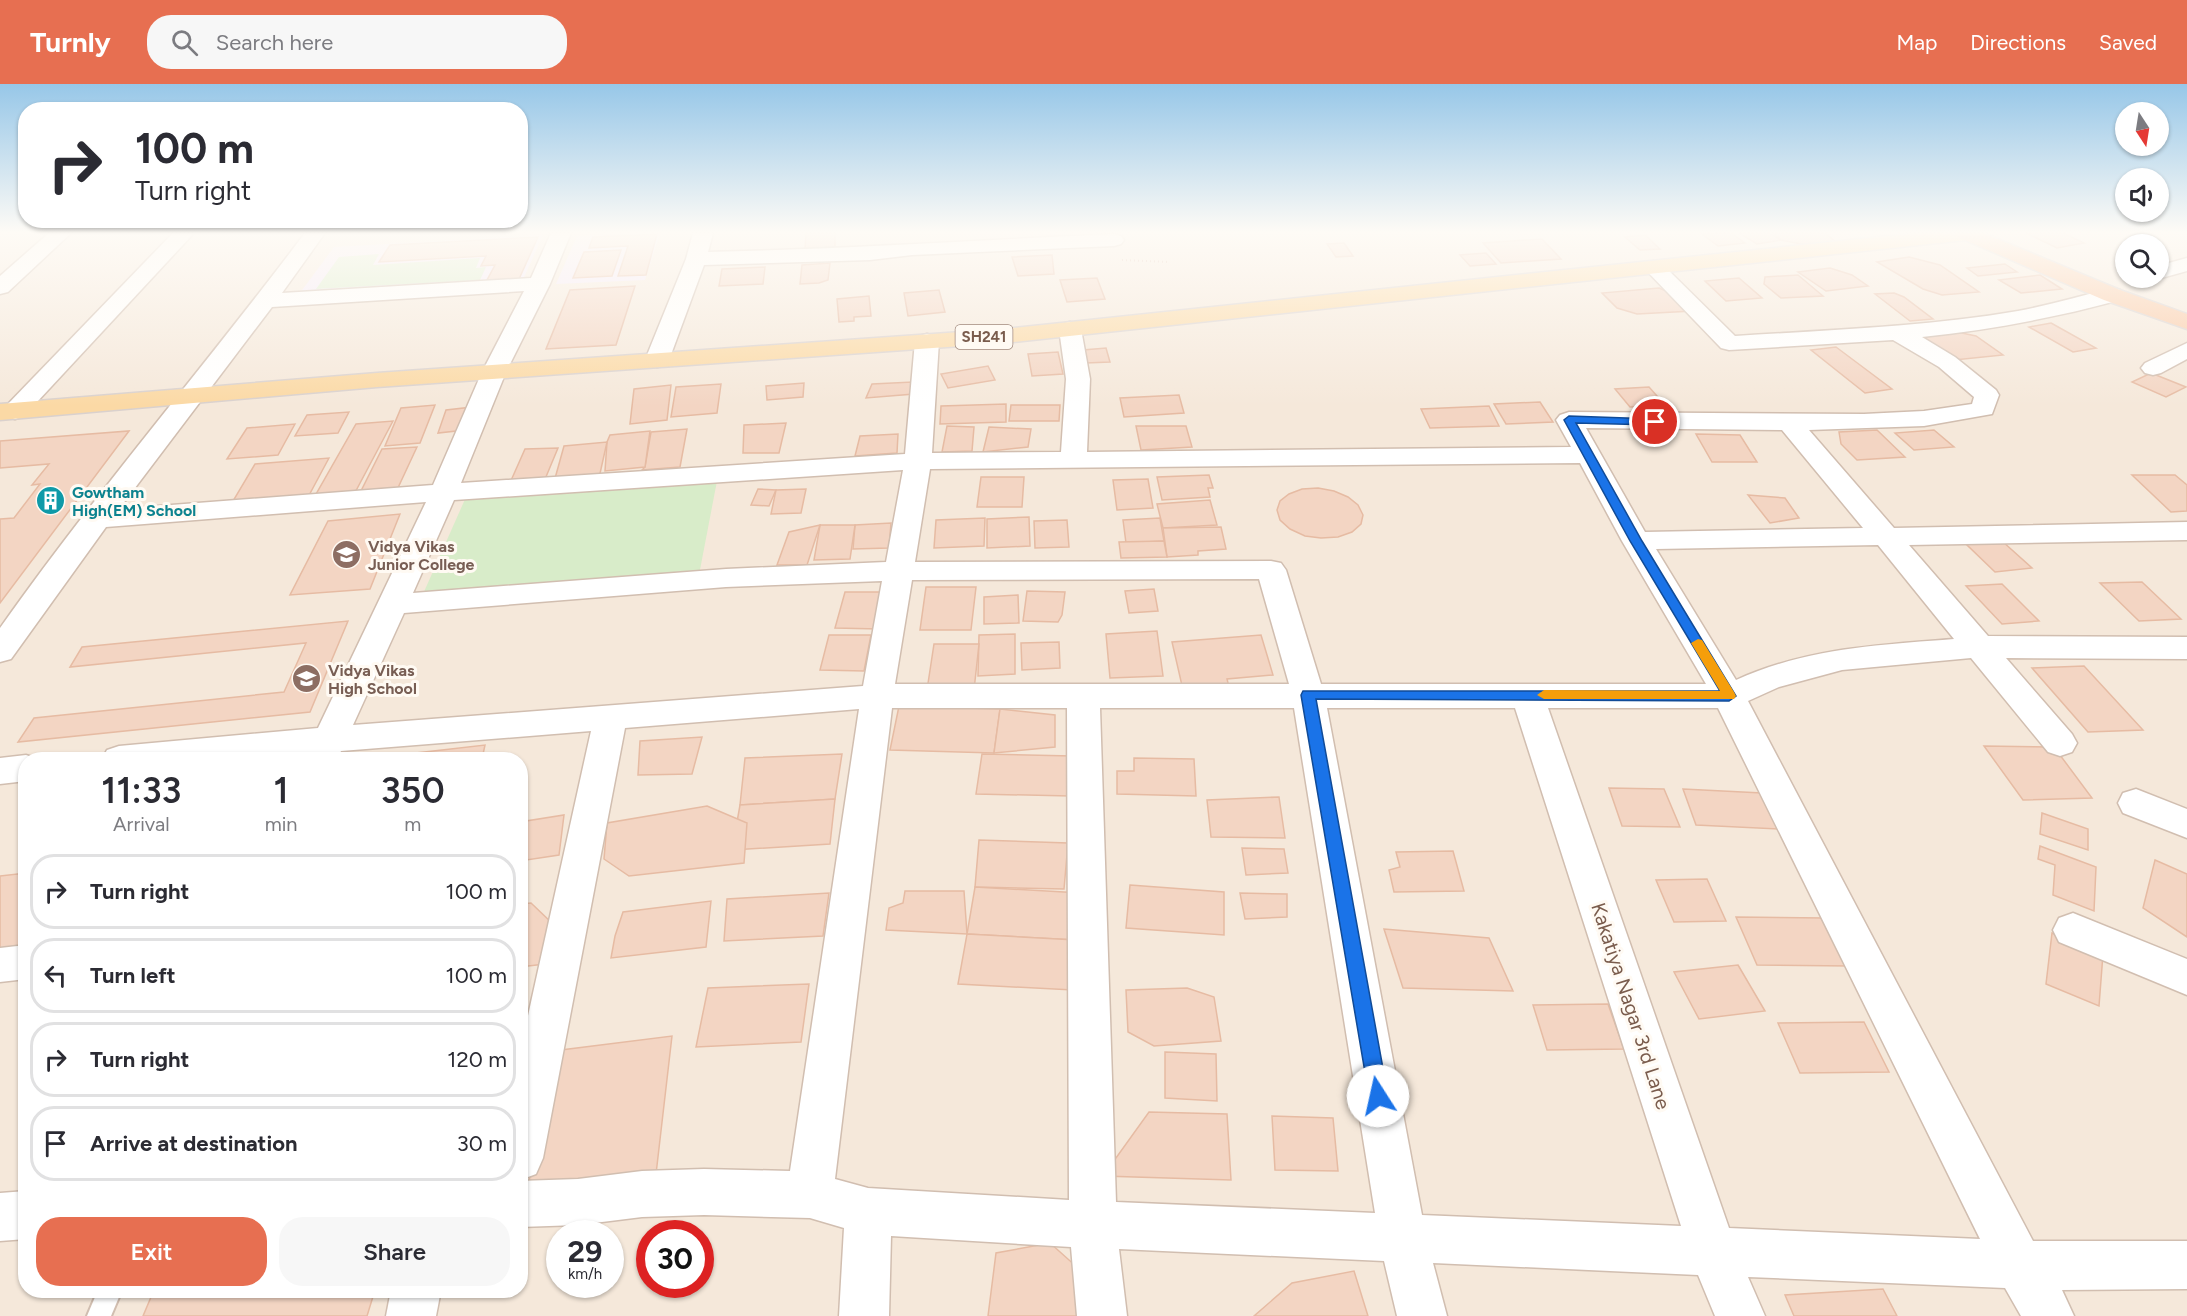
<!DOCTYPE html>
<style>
:root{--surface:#fff;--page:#f7f7f7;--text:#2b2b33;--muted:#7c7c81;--line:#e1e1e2;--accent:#e76f51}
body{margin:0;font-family:Figtree,sans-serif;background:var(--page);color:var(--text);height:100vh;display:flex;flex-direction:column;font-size:22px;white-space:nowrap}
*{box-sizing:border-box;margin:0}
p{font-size:20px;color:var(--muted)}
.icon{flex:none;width:33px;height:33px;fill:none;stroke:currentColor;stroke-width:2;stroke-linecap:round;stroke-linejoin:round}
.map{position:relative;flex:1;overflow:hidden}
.details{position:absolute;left:18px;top:668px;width:510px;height:546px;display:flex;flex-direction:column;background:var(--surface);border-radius:24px;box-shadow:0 2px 4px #0004}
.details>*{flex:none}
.guide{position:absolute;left:18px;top:18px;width:510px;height:126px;border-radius:24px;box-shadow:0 2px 4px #0004;background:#fff;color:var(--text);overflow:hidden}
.needle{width:39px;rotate:168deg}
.controls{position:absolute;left:2115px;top:18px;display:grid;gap:12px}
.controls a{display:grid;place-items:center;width:54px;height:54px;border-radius:50%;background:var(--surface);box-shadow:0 2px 4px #0004;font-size:30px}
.speed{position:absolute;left:546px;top:1136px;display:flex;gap:12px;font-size:30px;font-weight:700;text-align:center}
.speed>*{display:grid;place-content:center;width:78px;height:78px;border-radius:50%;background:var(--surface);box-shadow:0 2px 4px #0004;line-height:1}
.speed small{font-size:15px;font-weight:400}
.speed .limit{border:9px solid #d22;background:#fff;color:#111}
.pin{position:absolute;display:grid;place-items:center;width:51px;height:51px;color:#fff;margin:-26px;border:3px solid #fff;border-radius:50%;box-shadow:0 2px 6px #0007}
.me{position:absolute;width:66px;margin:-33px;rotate:350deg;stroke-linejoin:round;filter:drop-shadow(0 0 4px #0008)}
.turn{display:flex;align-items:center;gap:21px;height:126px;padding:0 18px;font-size:27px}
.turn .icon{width:78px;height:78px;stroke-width:2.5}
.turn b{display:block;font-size:42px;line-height:51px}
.eta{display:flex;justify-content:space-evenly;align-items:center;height:102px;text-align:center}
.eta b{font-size:36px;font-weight:600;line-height:42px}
.action{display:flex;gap:12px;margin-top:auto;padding:12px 18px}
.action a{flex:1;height:69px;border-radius:24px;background:var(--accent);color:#fff;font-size:24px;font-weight:600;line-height:69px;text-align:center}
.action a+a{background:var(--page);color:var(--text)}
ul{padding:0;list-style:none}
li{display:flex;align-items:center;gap:18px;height:75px;margin:0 12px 9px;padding:0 6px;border:3px solid var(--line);border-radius:24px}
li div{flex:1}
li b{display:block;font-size:22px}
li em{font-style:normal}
header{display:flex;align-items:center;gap:36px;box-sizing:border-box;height:84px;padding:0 30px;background:var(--accent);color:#fff}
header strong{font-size:28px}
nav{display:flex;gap:33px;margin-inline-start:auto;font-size:21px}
.search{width:420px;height:54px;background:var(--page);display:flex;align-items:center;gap:15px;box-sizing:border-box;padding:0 21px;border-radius:24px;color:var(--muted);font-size:22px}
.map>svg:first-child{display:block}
</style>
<header>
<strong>Turnly</strong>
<div class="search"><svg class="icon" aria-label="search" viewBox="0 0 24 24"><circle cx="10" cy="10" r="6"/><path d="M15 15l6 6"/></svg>Search here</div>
<nav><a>Map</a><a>Directions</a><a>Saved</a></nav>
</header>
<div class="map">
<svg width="2187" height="1232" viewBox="0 0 2187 1232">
<rect width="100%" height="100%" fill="#fdf6ec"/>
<path fill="#f5e8da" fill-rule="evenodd" d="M0,149H2187V1232H0ZM2126,160H2158V194H2126ZM26,675H520V1206H26ZM560,1149H610V1200H560ZM650,1149H700V1200H650Z"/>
<g fill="#f3e8fa">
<path d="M660,149L645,196L556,200L577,152Z"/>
<path d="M543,151L521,200L297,213L334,163Z"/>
</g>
<g fill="#d8ecc9">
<path d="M379,170L373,181L480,174L476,184L486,183L480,196L316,205L339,173Z"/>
<path d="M717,397L699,491L423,510L466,413Z"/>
</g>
<g fill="#f3d5c3" stroke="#e6bba3" stroke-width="1.5">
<path d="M806,149H835V163L805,165Z"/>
<path d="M1731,149L1745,159L1718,162L1702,150Z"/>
<path d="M1739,149H1769L1781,156L1757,160Z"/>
<path d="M1774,149H1825L1836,158L1801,160L1781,156Z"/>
<path d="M2026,149H2063L2084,159L2057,164Z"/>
<path d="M657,150L646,191L618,192L628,162L589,164L593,153Z"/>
<path d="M1645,151L1660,165L1640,166L1625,153Z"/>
<path d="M538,153L519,195L487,196L495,181L481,182L486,172L379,178L390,161Z"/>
<path d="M1542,155L1561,175L1501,179L1483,159Z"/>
<path d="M1344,159L1353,172L1336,173L1327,160Z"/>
<path d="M621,166L612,192L573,194L584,168Z"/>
<path d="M1486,169L1496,180L1470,182L1460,171Z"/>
<path d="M1052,171L1054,190L1018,192L1012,173Z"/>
<path d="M1909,173L1940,181L1979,208L1942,211L1923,205L1877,178Z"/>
<path d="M830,179L828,196L819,199L800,200L802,181Z"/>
<path d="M2005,180L2017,188L1978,192L1967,184Z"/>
<path d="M765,183L763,200L719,202L722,185Z"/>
<path d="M1830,184L1852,191L1868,202L1826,207L1798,188Z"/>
<path d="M1798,191L1823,212L1781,214L1764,200L1765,193Z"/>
<path d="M2040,191L2062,205L2021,209L1999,196Z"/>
<path d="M1097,194L1105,215L1067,218L1060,196Z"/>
<path d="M1739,194L1762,214L1726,217L1705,197Z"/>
<path d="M635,202L616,261L546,265L570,206Z"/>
<path d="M1659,204L1678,212L1692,227L1637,230L1617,224L1602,209Z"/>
<path d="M939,206L945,228L908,232L904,209Z"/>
<path d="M1894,209L1904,213L1933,235L1910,237L1875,210Z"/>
<path d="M869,212L871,232L854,233V237L839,238L837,215Z"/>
<path d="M2051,239L2096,264L2073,268L2029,243Z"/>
<path d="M1957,248L1976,252L2003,271L1954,276L1921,251Z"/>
<path d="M1836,263L1892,305L1865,309L1811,266Z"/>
<path d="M1106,264L1110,278L1086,279L1083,266Z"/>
<path d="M1058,268L1063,290L1032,292L1028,270Z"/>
<path d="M988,282L995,296L948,304L941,290Z"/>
<path d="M2151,289L2186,303L2166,313L2132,298Z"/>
<path d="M913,298L914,310L866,314L872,300Z"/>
<path d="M804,299L803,313L767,316L766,302Z"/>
<path d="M721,300L717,329L671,333L676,303Z"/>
<path d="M671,301L667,336L630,340L634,305Z"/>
<path d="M1649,303L1665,321L1630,323L1615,305Z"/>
<path d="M1179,311L1184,329L1124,333L1120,314Z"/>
<path d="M1540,318L1553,338L1506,340L1494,320Z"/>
<path d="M1006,320V338L940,340L941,322Z"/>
<path d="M435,321L420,359L385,362L401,324Z"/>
<path d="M1011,321H1060L1059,337H1009Z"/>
<path d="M1489,322L1499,342L1430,344L1421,325Z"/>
<path d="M473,323L465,346L438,349L446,326Z"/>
<path d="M349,328L338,349L295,352L307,331Z"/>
<path d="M393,337L351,416L311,419L356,340Z"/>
<path d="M786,339L779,369H743L744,341Z"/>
<path d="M295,340L278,371L227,375L247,344Z"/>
<path d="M947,342L974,343L972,367L942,368Z"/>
<path d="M1136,342H1186L1192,363L1141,366Z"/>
<path d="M989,343L1031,345L1028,363L983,368Z"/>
<path d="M687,345L680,383L642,386L645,383L651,348Z"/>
<path d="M1877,346L1905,373L1857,376L1841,360L1839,348Z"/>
<path d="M1934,346L1954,363L1914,366L1895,349Z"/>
<path d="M129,347L0,519V435L14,434L40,400L32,401L49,380L0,384V357Z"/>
<path d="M650,347L645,383L605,387L607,358L610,351Z"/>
<path d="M898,350L897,369L855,372L860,352Z"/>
<path d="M1696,350L1740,351L1757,378H1712Z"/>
<path d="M607,358L599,394L554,398L564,362Z"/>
<path d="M417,363L396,408L359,411L382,365Z"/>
<path d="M558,364L543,400L509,401L525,365Z"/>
<path d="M329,374L307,415L230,422L255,380Z"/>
<path d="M1209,391L1213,404H1208L1210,413L1162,416L1157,393Z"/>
<path d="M2132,391H2175L2187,401V427L2171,428Z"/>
<path d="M981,393H1024L1022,423H977Z"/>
<path d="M1148,395L1153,424L1117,426L1113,396Z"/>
<path d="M1318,404L1334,407L1348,413L1358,421L1363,431L1361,440L1352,448L1338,453L1321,454L1305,452L1290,445L1280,436L1277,426L1280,417L1289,410L1302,405Z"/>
<path d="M758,405L776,406L769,422L751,421Z"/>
<path d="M806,405L801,429L771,430L776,406Z"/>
<path d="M1748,411L1785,414L1799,434L1770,439Z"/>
<path d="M1210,416L1217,441L1163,444L1157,420Z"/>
<path d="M400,430L370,505L290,511L328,437Z"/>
<path d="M1029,433L1030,462L987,464V435Z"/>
<path d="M985,434L984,462L934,464L936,436Z"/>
<path d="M1160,434L1164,457L1126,459L1123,436Z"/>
<path d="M1067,436L1069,463L1035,464L1034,437Z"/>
<path d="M891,439L889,464L853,465L855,441Z"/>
<path d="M820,441H855L850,475L814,476Z"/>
<path d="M820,441L807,481H777L789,448Z"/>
<path d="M1221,443L1226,465L1198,467V471L1167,473L1163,444Z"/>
<path d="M1164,457L1167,473L1121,474L1119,458Z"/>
<path d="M2002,457L2032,484L1995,488L1966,460Z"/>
<path d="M2142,498L2181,535L2139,537L2100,499Z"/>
<path d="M2002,500L2039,537L2002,540L1966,502Z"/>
<path d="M926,503H976L971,546H920Z"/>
<path d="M1154,505L1158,527L1129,529L1125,507Z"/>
<path d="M1027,507L1065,508L1062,531L1058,538L1023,537Z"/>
<path d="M845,508H887L879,545L835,544Z"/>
<path d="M1018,511L1019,539L984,540V513Z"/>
<path d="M348,537L310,628L18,658L34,634L284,608L306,559L70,583L82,563Z"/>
<path d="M1157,547L1163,592L1110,594L1106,550Z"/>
<path d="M1015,550V590L978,592L979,551Z"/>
<path d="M829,551H871L864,587L820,586Z"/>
<path d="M1261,551L1273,591L1227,595L1229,603L1183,606L1172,558Z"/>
<path d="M1059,558L1060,584L1022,586L1021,559Z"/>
<path d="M934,560H979L974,606H927Z"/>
<path d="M2084,582L2143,646L2088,648L2032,584Z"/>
<path d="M899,622L1000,625L994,669L890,666Z"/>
<path d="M1000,625L1055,631V663L994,669Z"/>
<path d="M702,653L692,690L638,691L640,657Z"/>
<path d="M485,661L482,675H414L416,669Z"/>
<path d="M1984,662L2054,663L2092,714L2023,716Z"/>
<path d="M842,670L835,715L740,721L745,674Z"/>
<path d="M982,670L1072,672L1070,712L976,710Z"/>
<path d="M1134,674L1194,675L1196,712L1117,710V687H1134Z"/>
<path d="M1609,704L1664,705L1680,743L1622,742Z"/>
<path d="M1683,705L1762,709L1778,745L1696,741Z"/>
<path d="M1279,713L1285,754L1211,753L1207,716Z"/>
<path d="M835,715L830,760L732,766L740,721Z"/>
<path d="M707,722L747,739L744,779L629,792L604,775L607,739Z"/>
<path d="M2042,729L2088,745V766L2040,750Z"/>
<path d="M564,731L559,771L520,777V738Z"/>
<path d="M979,756L1068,759L1064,805L975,803Z"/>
<path d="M2040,762L2096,783L2094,827L2053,811L2055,781L2038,775Z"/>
<path d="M1242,764L1284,765L1288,789L1246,791Z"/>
<path d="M1453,767L1464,807L1394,808L1389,786L1400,783L1396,768Z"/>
<path d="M2155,776L2187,790V853L2143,824Z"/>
<path d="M26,789V870L0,874V792Z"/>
<path d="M1707,795L1726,837L1674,838L1656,796Z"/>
<path d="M1130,801L1224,808V851L1126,844Z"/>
<path d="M975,803L1081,809L1076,856L967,850Z"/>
<path d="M905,807H964L967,850L886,846L889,824L903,819Z"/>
<path d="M829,809L823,852L724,857L727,815Z"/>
<path d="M1240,809L1287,810V833L1245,835Z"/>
<path d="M711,817L706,863L611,874L615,852L623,828Z"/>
<path d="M531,819L553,840L545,880L520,883V820Z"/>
<path d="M1736,833L1825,834L1849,882L1757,881Z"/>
<path d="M1384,845L1489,854L1513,907L1403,904Z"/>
<path d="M2052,849L2103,870L2099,922L2046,900Z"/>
<path d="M967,850L1076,856L1073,906L958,900Z"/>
<path d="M1738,881L1765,927L1699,935L1674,888Z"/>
<path d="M809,900L801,958L696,963L708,904Z"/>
<path d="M1187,904L1214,913L1221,957L1154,962L1128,948L1126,906Z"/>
<path d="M1608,920L1624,965L1547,966L1533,921Z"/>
<path d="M1864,938L1889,988L1800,989L1778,939Z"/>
<path d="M672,952L656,1090L527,1108L553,967Z"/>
<path d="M1165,968L1216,970L1217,1017L1165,1014Z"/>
<path d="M1149,1028L1227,1030L1231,1096L1103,1092Z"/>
<path d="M1272,1032L1333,1034L1338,1087L1275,1086Z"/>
<path d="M1050,1159L1078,1184L1079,1232H988L996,1169Z"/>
<path d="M1354,1187L1368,1232H1254L1292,1199Z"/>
<path d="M1883,1205L1897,1232H1794L1785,1211Z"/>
<path d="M154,1206H375L367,1232H143Z"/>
</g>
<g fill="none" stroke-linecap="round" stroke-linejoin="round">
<defs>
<path id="service" d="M98,1206H122L111,1232H87Z"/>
<g id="minor">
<path d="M49,149H71L8,208L0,210V192Z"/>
<path d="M173,149H194L24,332L15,335L6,332L2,327L6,322Z"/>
<path d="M305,149H325L282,209L531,194L551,149H571L550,200L506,288L461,399L905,370L915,257L919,252L927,250L935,252L939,257L932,369L1061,368L1066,295L1059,245L1062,240L1070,238L1078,240L1081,245L1090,295L1087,368L1571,363L1556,336L1560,331L1569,328L1864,330L1924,327L1972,320L1974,313L1939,283L1893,256L1729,266L1721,264L1643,183L1647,179L1654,177L1661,179L1735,252C1829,246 1925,243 2018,227C2050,221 2081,212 2112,204L2120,206L2123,211L2120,216C2054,234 1989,246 1922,253L1955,273L1996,306L1999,311L1992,330L1924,342L1809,346L1894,444L2187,438V456L1909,461L1988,552L2187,553V575L2006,574L2072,650L2077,659L2072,668L2060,672L2048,668L1971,574L1842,586L1779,603L1748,617L2033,1157H2187V1205L2062,1206L2074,1232H2021L2005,1204L1748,1193L1765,1232H1715L1698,1191L1433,1179L1447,1232H1397L1384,1177L1119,1165L1127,1232H1077L1071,1163L891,1152L889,1232H839L844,1144L810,1134L704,1131L642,1133L578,1141L520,1143V1097L578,1095L642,1087L704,1085L790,1087L859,625L625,644L543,1074L536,1090L520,1096V968L591,647L341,667L337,675H307L305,670L252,675H102L107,666L119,662L318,644L426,418L106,443L11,575L0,578V544C96,408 206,281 305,149ZM524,207L482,288L433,401L119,425L272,223ZM1586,344L1782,346L1863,444L1645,448ZM1580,379L1622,457L1706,600H1321L1286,486L1281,479L1271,477L915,478L930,385ZM903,386L886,478L726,485L413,509L454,416ZM1878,461L1954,555C1878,561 1807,564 1736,596L1656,465ZM1259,495L1289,600H895L912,496ZM882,497L863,602L353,641L404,529L726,503ZM892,624H1067L1069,1116L868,1104L835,1095ZM1100,624H1294L1375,1129L1116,1118ZM1327,624H1515L1681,1142L1422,1131ZM1548,624H1718L1980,1155L1729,1144Z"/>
<path d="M693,149H713L708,168C844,165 979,156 1114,150L1121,152L1124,156L1121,160L1114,162L912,171L870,176L704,181L669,276L665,281L657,283L649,281L645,276L686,175Z"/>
<path d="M2187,174V187L2158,195L2150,194H2158V182Z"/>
<path d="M2187,259V275L2161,289L2153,291L2145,289L2141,284L2145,279Z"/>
<path d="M26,671L38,675H26V697L0,700V674Z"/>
<path d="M2136,705L2187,725V754L2123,729L2118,719L2123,709Z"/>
<path d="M2073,829L2187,875V911L2059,858L2053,846L2059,834Z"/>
<path d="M26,861V895L0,898V864Z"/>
<path d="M26,1107V1155L0,1157V1109Z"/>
<path d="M391,1206H441L436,1232H386Z"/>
</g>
<path id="primary" d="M1917,149L1976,150L1973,154L1966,156L1004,259L377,303L0,336V320L377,289L1004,245Z"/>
<path id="trunk" d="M1955,149H1983L2120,206L2187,230V245L2104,216L1958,153Z"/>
</defs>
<use href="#service" stroke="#d1beb0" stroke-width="4"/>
<use href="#minor" stroke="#d1beb0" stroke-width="3"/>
<use href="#primary" stroke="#dad1cd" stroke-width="3"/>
<use href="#trunk" stroke="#dad1cd" stroke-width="3"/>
<path stroke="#d9b8a5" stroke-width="2" stroke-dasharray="1 3" stroke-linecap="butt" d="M1122,176L1169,178"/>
<use href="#service" fill="#fff" fill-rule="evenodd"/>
<use href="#minor" fill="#fff" fill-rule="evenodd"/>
<use href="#primary" fill="#fbd9a5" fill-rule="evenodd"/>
<use href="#trunk" fill="#f9c8a4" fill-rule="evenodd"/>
</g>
<linearGradient id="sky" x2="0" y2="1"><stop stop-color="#97c7e8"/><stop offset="0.46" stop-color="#fefbf6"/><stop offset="1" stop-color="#fefbf6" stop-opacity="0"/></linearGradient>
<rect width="2187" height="322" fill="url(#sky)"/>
<path fill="#1a73e8" stroke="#114b97" stroke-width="1.5" d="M1569,332L1655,335L1660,338L1655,341L1576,339L1642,457L1736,612L1729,617L1316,615L1388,1012L1385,1018L1378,1021L1372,1018L1369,1012L1301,611L1303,607H1720L1630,457L1564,336Z"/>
<path fill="#f59e0b" d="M1698,555L1702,556L1734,608L1736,612L1734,615H1544L1537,611L1544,606L1720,607L1691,559Z"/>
<defs>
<symbol id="building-disc" viewBox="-11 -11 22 22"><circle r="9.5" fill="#0f9aa8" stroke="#fffaf3"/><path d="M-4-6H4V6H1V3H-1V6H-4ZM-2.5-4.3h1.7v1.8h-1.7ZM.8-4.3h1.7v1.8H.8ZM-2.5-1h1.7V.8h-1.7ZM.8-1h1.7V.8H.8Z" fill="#fff"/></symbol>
<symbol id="university-disc" viewBox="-11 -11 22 22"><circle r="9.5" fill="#8d6e63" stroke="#fffaf3"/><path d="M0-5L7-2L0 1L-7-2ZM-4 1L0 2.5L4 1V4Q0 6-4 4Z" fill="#fff"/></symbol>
<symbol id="school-disc" viewBox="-11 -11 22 22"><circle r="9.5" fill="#8d6e63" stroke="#fffaf3"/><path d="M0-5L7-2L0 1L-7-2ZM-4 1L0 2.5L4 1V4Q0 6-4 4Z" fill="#fff"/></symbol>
</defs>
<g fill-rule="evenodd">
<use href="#building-disc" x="34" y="400" width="33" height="33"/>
<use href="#university-disc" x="330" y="454" width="33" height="33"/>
<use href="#school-disc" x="290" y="578" width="33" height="33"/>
</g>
<g text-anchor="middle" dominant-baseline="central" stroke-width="6" stroke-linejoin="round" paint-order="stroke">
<rect fill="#fffaf3" stroke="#a28b7f" stroke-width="1.5" x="955.5" y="241" width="57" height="24" rx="4.5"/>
<g font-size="15" font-weight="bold" fill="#7a5c4d">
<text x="984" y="253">SH241</text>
</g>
<g font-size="16" font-weight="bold" fill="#0d838f" stroke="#fffaf3" text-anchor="start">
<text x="72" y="408">Gowtham<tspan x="72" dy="18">High(EM) School</tspan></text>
</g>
<g font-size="16" font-weight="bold" fill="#785e54" stroke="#fffaf3" text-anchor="start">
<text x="368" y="462">Vidya Vikas<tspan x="368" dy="18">Junior College</tspan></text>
<text x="328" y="586">Vidya Vikas<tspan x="328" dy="18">High School</tspan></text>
</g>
<g font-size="20" fill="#7a5c4d" stroke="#fffaf3">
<text transform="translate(1631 922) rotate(72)">Kakatiya Nagar 3rd Lane</text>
</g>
</g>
</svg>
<div class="controls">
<a><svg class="needle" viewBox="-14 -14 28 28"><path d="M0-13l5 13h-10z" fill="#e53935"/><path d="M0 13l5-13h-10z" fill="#7c7c81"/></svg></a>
<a><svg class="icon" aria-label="sound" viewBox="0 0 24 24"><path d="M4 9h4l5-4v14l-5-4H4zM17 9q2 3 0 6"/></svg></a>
<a><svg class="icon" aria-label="search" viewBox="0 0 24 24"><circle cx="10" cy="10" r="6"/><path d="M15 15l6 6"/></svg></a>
</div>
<div class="speed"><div>29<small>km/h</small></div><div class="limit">30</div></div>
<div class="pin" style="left:1655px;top:338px;background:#d93025"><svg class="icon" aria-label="arrive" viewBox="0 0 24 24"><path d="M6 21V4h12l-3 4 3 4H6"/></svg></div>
<svg class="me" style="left:1378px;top:1012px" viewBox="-20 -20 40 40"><circle r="19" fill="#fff"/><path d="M0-13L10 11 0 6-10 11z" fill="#1a73e8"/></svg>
<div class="guide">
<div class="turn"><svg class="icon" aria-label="right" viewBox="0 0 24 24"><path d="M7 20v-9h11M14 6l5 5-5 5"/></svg><div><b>100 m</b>Turn right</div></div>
</div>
<section class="details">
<div class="eta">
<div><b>11:33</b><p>Arrival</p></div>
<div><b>1</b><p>min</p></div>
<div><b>350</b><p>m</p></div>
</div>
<ul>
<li><svg class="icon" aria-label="right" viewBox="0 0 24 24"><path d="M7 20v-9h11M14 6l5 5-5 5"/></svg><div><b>Turn right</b></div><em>100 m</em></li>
<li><svg class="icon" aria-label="left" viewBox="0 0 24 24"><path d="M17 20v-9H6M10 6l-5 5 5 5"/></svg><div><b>Turn left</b></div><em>100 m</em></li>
<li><svg class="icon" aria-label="right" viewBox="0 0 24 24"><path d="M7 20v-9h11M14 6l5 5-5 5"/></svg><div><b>Turn right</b></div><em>120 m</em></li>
<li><svg class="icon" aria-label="arrive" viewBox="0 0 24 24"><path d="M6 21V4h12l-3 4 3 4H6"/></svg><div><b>Arrive at destination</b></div><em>30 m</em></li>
</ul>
<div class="action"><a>Exit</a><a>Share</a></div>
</section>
</div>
